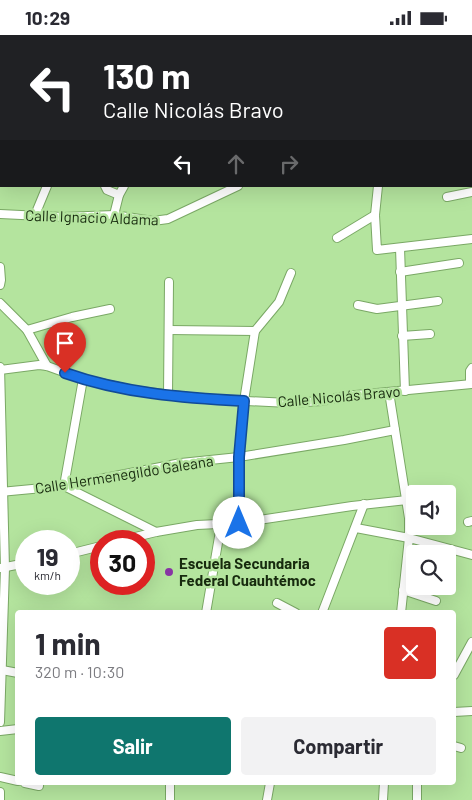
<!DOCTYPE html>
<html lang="es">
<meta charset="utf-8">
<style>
:root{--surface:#fff;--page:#f2f2f3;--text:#2b2b33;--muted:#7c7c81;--accent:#0f766e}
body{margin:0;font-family:Barlow,sans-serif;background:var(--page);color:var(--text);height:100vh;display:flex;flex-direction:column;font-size:19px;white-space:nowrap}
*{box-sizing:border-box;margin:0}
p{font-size:16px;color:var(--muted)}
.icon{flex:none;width:28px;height:28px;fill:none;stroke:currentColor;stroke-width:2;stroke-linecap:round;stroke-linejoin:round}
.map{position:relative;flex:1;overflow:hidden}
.sheet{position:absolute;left:15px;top:575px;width:441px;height:175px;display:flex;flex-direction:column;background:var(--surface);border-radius:5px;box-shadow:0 5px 20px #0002}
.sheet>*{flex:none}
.top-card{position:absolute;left:0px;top:0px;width:472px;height:152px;box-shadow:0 5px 20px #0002;background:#202124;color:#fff;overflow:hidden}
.fabs{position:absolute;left:406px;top:450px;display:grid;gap:10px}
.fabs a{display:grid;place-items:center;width:50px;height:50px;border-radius:5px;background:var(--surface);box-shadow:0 5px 20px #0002;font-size:25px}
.speed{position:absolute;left:15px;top:495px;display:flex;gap:10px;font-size:25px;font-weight:700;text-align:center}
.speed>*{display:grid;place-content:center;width:65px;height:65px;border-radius:50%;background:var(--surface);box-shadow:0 5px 20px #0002;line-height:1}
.speed small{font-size:12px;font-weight:400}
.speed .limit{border:8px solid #d22;background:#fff;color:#111}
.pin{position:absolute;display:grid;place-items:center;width:42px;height:42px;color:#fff;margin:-51px -21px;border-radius:50% 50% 50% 0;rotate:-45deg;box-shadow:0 0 5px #0007}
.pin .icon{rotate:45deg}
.me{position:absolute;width:55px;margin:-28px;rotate:0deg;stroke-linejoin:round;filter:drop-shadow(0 0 4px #0008)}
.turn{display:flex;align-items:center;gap:18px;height:105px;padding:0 20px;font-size:22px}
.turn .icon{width:65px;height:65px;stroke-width:2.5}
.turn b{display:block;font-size:35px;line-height:42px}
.lanes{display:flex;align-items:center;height:48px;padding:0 20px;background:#0003;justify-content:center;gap:25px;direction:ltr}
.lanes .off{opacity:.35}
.round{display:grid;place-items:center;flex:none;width:52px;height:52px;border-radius:5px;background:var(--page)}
.headline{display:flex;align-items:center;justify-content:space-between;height:85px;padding:0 20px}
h1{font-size:30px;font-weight:700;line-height:38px}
.action{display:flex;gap:10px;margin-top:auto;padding:10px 20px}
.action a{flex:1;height:58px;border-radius:5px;background:var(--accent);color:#fff;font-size:20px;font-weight:700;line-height:58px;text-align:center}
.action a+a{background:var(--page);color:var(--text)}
.status{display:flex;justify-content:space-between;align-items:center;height:35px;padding:0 25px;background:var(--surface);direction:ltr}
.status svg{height:14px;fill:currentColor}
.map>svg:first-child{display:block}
</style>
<div class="status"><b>10:29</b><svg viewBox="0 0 49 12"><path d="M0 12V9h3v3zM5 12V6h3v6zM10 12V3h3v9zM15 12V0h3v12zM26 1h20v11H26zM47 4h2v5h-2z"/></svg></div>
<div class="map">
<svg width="472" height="765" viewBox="0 0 472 765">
<rect width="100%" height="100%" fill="#b4e49e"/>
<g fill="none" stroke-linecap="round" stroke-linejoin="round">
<defs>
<g id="minor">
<path d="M165,0L173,1"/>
<path d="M462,0V1"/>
<path d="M3,1V0"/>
<path d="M88,1L89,0"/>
<path d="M288,1V0"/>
<path d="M471,9H472"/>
<path d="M0,22L1,12"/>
<path d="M0,36H1"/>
<path d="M471,37L472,40"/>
<path d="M471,61H472"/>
<path d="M471,112H472"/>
<path d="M105,151L107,155L119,160"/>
<path d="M378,151L375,180L377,215L472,204"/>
<path d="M447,162L472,157"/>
<path d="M0,179L63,182L114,180L153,186L168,184L238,151"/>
<path d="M35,180L47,151"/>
<path d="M114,180L119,160L124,151"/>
<path d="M337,203L375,180"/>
<path d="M400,213L405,356"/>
<path d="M0,232L1,245L0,250"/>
<path d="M400,237L459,228"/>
<path d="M0,268L27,295L47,331"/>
<path d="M358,270L377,274L438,266"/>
<path d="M27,295L72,282L110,274"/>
<path d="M169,295L255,296"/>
<path d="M402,301L430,299"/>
<path d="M0,335L39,330L47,331L83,344L132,355L206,364L289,368L322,366L345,361L472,349"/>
<path d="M83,344L64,451L156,497"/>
<path d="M470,349V336L472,333"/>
<path d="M389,357L409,483V503L401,578"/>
<path d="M168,360L169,247"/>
<path d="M0,457L64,451L181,428L239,422L344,405L395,395"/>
<path d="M468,487L472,486"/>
<path d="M239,488V422L244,366L255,296L279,267L291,238"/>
<path d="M356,493L409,503L472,520"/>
<path d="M119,506L156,497L197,490L239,488L352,471L407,465"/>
<path d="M69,519L101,511"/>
<path d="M1,533L26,528"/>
<path d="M403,555L436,566"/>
<path d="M277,568L296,578"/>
<path d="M206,578L221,490"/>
<path d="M322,578L364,469"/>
<path d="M2,635L18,638"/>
<path d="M454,640L472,607"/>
<path d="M454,677L472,676"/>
<path d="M0,687L5,533L0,332"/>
<path d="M0,696L18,694"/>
<path d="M454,711L461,713"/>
<path d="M0,742L18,746"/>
<path d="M25,748L39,751"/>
<path d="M170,748V765"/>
<path d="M417,748V765"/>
<path d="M0,757V765"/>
<path d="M267,765L270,748"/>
<path d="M383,765L384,748"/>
</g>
</defs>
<use href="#minor" stroke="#7aa865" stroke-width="10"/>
<use href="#minor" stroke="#fff" stroke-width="8"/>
</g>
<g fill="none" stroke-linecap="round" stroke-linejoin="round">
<defs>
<path id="route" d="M65,338C122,358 183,363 244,366L239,422V488"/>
</defs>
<use href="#route" stroke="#114b97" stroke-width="12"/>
<use href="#route" stroke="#1a73e8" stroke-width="9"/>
</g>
<circle fill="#8936a5" stroke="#b4e49e" stroke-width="2" cx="169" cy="537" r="5"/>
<g text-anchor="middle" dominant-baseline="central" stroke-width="5" stroke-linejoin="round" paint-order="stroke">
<g font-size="15" fill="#172a0e" stroke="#b4e49e">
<text transform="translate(92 182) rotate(2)">Calle Ignacio Aldama</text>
<text transform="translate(339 361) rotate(-5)">Calle Nicolás Bravo</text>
<text transform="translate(124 439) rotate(-9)">Calle Hermenegildo Galeana</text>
</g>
<g font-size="15" font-weight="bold" fill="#172a0e" stroke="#b4e49e" text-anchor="start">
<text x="179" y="528">Escuela Secundaria<tspan x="179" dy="17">Federal Cuauhtémoc</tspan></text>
</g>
</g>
</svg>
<div class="fabs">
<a><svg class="icon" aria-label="sound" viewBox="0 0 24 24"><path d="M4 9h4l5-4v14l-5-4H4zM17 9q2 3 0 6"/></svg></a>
<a><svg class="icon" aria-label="search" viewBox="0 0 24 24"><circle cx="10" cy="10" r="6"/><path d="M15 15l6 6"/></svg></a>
</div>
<div class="speed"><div>19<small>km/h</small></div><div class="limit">30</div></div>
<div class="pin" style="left:65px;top:338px;background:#d93025"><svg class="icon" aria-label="arrive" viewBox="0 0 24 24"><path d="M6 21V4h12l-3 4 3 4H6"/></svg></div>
<svg class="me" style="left:239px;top:488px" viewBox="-20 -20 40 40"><circle r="19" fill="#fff"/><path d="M0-13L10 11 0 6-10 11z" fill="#1a73e8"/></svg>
<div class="top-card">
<div class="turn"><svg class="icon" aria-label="left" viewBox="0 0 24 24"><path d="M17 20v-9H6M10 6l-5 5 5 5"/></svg><div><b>130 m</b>Calle Nicolás Bravo</div></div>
<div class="lanes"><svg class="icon" aria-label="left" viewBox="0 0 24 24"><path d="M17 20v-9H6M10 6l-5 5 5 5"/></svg><svg class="icon off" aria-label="ahead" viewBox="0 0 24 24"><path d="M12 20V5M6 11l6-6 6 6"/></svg><svg class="icon off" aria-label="right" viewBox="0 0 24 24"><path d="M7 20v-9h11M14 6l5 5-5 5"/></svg></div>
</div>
<section class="sheet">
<div class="headline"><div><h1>1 min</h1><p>320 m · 10:30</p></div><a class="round" style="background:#d93025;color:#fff"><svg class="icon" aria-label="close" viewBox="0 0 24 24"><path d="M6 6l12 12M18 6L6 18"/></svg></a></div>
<div class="action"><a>Salir</a><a>Compartir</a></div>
</section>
</div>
